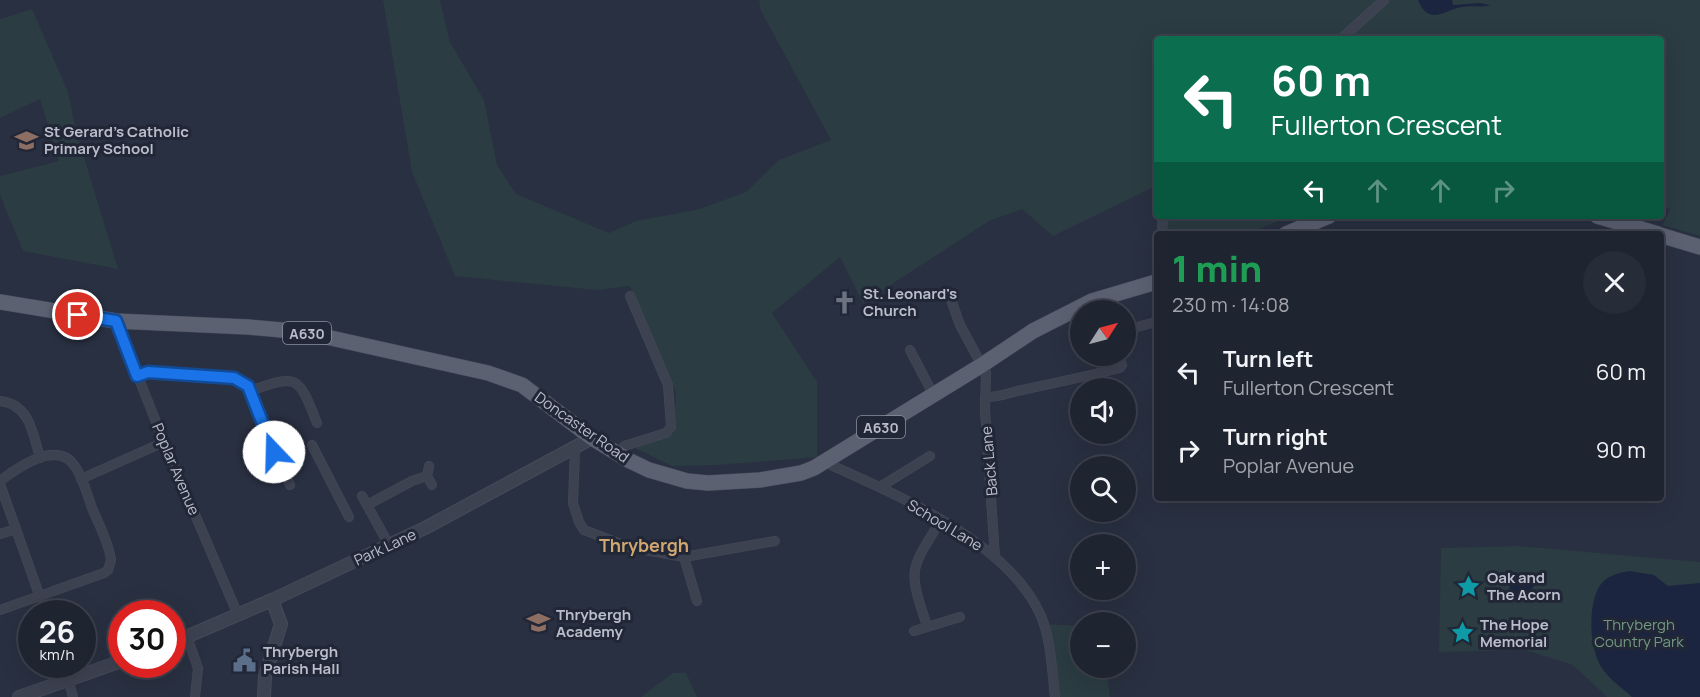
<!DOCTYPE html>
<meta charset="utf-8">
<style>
:root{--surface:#1f2431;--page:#272c39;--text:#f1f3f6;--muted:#a1a4ab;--line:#3c414d}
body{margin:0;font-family:Manrope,sans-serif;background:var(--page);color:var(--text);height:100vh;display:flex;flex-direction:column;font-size:22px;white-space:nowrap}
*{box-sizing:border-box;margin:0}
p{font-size:20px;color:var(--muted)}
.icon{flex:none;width:33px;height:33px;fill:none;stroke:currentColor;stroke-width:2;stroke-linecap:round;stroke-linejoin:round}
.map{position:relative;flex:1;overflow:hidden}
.sheet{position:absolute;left:1154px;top:231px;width:510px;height:270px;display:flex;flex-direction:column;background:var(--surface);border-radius:6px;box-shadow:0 6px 24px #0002,0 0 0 2px var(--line)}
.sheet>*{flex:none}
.banner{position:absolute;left:1154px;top:36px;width:510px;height:183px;border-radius:6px;box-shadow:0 6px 24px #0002,0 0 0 2px var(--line);background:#0b6e4f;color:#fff;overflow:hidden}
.needle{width:39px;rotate:54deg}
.buttons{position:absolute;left:1070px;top:300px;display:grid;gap:12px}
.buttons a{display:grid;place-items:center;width:66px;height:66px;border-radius:50%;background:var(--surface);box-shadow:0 6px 24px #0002,0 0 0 2px var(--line);font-size:30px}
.speed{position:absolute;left:18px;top:600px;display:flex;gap:12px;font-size:30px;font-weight:700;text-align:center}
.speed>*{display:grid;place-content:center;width:78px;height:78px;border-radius:50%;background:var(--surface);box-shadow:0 6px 24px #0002,0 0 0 2px var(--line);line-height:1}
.speed small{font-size:15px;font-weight:400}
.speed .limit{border:9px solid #d22;background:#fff;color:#111}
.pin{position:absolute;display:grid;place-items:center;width:51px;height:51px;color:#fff;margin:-26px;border:3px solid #fff;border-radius:50%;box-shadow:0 2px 6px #0007}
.me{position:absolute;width:66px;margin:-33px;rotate:339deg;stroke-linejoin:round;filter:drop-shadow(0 0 4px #0008)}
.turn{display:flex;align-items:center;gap:21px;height:126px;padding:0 18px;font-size:27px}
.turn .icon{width:78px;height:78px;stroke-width:2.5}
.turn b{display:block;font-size:42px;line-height:51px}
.lanes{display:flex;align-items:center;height:57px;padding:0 18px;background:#0003;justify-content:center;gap:30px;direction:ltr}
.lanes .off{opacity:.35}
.round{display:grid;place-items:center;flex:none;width:63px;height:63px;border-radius:32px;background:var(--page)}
.summary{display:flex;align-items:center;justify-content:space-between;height:102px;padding:0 18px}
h1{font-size:36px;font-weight:800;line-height:45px;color:#1e9e55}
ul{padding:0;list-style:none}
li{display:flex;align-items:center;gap:18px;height:78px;padding:0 18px}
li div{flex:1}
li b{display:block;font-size:22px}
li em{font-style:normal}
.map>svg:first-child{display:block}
</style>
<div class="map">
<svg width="1700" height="697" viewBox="0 0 1700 697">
<rect width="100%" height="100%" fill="#293041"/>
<g fill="#2b3c42">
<path d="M383,0H440L450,42L484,100L497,165L516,194L609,233L636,221L700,209L746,192L779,160L831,140L761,11L759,0H1700V236L1662,225L1671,209L1661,207L1660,39H1156V186L1053,236L1022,209L989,221L863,303L840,257L772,313L817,382V457L717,465L672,466L635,448L674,433L676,392L630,286L597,290L455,276L412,172Z"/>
<path d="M32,9L68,92L76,131L118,269L23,251L0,195V176L59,161L40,99L0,118V19Z"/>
<path d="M1157,216H1292L1246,234H1157Z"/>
<path d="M1518,546L1700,562V697H1607L1573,665L1525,650L1439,652L1441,548Z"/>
<path d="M1046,624L1080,626V668H1106L1110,697H1057Z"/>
<path d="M673,673H686L697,697H641Z"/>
</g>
<g fill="#1c253f">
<path d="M1418,0H1452L1453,5L1480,3L1490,5C1484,8 1471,5 1462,7C1444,10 1429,27 1418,0Z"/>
<path d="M1630,571L1654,575L1668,586L1700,583V697H1632C1622,688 1609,679 1602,668C1589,649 1587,603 1601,584C1608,575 1619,573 1630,571Z"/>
<path d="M1526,572L1534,575L1537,583L1522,599L1515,598L1509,593L1510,575Z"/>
</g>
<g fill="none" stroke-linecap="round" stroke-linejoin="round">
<defs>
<g id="minor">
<path d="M1341,39L1384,0"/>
<path d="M1162,234L1163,216"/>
<path d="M949,294L960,325L986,373L985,410L995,557"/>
<path d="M116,321L164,442L238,615"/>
<path d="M1125,330L1156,322"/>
<path d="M910,350L933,394"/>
<path d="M137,376L149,372L234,378L248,385L290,485"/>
<path d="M250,391C298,374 298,375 317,423"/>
<path d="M985,397C1002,397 1007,393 1022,390C1055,383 1088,376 1120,368L1122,365L1119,356"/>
<path d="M0,401C30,404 33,434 40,458"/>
<path d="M312,445L349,517"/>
<path d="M624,446L666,433L671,427L668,385L630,296"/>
<path d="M575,449L573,503L579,522L584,530L629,547L684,557L697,601"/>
<path d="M827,460L833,466C900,496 1010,544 1041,616C1051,640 1052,671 1055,697"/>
<path d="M429,466L427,476L432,485"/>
<path d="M81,479L164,442"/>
<path d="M0,481C17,468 56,440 74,465C83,477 87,494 92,508C99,525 109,543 111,560L108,570L104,573L0,610"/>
<path d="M0,484L40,597"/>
<path d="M880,487L930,456"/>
<path d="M362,496L389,545"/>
<path d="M367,505L412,481L427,476"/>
<path d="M0,534L16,529"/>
<path d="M684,557L775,541"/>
<path d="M927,626C908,568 909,572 941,520"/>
<path d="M914,631L960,617"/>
<path d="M187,637L198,668L195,697"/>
<path d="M68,679L73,697"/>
</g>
<g id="tertiary">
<path d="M172,643L272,600L425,528L592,438"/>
<path d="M19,697L122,661"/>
<path d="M264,697L265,676L281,624L272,600"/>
</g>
<g id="primary">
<path d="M1597,216L1658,234"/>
<path d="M1286,234L1329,216"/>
<path d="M1660,235L1700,247"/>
<path d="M0,302L116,321L248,327L304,332L488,373L522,385L592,438L628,460L649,470L687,481L708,483L760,480L801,473L814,468L982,365L1033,331L1092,301L1156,282"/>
</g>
</defs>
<use href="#minor" stroke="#464b5a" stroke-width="10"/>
<use href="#tertiary" stroke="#464b5a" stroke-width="14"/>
<use href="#primary" stroke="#464b5a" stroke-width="16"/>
<use href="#minor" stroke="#3d4251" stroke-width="9"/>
<use href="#tertiary" stroke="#3d4251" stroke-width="12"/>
<use href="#primary" stroke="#5b6171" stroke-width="15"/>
</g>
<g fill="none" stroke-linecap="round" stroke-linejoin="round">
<defs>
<path id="route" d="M78,315L116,321L137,376L148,372L234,378L248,386L274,452"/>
</defs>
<use href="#route" stroke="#114b97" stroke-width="15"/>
<use href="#route" stroke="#1a73e8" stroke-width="10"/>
</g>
<defs>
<symbol id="school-bare" viewBox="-9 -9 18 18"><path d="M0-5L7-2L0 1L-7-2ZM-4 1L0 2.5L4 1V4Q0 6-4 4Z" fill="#8d6e63" stroke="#212736" stroke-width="2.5" paint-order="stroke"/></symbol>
<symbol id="church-bare" viewBox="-9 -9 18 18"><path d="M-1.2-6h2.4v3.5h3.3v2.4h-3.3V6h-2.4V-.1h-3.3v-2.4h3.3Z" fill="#6b7280" stroke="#212736" stroke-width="2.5" paint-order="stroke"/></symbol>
<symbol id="sight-bare" viewBox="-9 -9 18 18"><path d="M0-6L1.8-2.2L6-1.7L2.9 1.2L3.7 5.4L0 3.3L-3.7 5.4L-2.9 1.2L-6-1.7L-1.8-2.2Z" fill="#0f9aa8" stroke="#212736" stroke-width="2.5" paint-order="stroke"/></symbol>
<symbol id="civic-bare" viewBox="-9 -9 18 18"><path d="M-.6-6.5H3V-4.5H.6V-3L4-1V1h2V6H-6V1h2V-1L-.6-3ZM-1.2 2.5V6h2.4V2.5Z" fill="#5c6f8a" stroke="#212736" stroke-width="2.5" paint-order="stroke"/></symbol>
</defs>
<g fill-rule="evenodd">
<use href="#school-bare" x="10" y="124" width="33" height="33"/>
<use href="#church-bare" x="828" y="286" width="33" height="33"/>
<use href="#sight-bare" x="1452" y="570" width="33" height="33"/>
<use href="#school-bare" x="522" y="606" width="33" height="33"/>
<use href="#sight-bare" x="1446" y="616" width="33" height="33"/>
<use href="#civic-bare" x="228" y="644" width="33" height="33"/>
</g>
<g text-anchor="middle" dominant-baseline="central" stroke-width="6" stroke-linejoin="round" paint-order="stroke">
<g fill="#212736" stroke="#8c919e" stroke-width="1.5">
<rect x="283" y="322" width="48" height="22" rx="4.5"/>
<rect x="857" y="416" width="48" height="22" rx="4.5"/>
</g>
<g font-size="14" font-weight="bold" fill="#babecb">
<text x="307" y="333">A630</text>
<text x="881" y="427">A630</text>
</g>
<g font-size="15" font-weight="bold" fill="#babecb" stroke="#212736" text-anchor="start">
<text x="44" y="131">St Gerard's Catholic<tspan x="44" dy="17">Primary School</tspan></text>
<text x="863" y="293">St. Leonard's<tspan x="863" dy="17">Church</tspan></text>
<text x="1487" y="577">Oak and<tspan x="1487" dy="17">The Acorn</tspan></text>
<text x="556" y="614">Thrybergh<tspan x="556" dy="17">Academy</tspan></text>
<text x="1480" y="624">The Hope<tspan x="1480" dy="17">Memorial</tspan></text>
<text x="263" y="651">Thrybergh<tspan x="263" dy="17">Parish Hall</tspan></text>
</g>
<g font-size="15" fill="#babecb" stroke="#212736">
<text transform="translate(582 427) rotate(35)">Doncaster Road</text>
<text transform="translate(989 461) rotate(-95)">Back Lane</text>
<text transform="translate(176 469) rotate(67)">Poplar Avenue</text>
<text transform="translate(945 525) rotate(31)">School Lane</text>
<text transform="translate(385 547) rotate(-25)">Park Lane</text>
</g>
<g font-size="15" fill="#739a81" stroke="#212736">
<text x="1639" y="624">Thrybergh<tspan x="1639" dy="17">Country Park</tspan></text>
</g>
<g font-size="18" font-weight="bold" fill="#d0a770" stroke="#212736">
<text x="644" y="545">Thrybergh</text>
</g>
</g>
</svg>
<div class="buttons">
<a><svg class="needle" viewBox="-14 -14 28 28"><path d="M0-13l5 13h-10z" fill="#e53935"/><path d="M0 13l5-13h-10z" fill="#a1a4ab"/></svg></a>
<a><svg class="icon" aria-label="sound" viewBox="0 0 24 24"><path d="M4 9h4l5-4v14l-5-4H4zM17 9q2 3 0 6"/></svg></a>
<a><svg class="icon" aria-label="search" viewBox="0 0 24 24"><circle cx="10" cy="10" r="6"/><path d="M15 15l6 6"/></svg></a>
<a>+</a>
<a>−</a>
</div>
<div class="speed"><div>26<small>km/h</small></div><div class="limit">30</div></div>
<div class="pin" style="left:78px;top:315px;background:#d93025"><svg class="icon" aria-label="arrive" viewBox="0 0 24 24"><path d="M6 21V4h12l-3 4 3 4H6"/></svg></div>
<svg class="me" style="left:274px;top:452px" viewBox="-20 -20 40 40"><circle r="19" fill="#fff"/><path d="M0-13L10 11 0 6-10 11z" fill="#1a73e8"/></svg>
<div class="banner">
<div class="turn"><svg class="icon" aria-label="left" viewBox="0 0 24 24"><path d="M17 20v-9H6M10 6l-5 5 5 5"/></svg><div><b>60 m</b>Fullerton Crescent</div></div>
<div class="lanes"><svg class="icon" aria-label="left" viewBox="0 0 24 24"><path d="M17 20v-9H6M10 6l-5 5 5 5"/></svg><svg class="icon off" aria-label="ahead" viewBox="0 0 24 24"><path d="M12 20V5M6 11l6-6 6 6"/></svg><svg class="icon off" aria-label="ahead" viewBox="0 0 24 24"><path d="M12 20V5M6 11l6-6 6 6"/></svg><svg class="icon off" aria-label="right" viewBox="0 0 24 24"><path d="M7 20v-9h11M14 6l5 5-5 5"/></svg></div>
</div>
<section class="sheet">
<div class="summary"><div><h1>1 min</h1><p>230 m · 14:08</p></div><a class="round"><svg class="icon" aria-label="close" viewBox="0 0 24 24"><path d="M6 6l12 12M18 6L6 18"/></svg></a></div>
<ul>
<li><svg class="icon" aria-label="left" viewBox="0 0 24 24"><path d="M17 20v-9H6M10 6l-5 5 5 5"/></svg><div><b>Turn left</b><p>Fullerton Crescent</p></div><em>60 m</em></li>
<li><svg class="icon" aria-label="right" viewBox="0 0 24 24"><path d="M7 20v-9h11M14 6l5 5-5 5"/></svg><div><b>Turn right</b><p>Poplar Avenue</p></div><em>90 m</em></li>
</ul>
</section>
</div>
